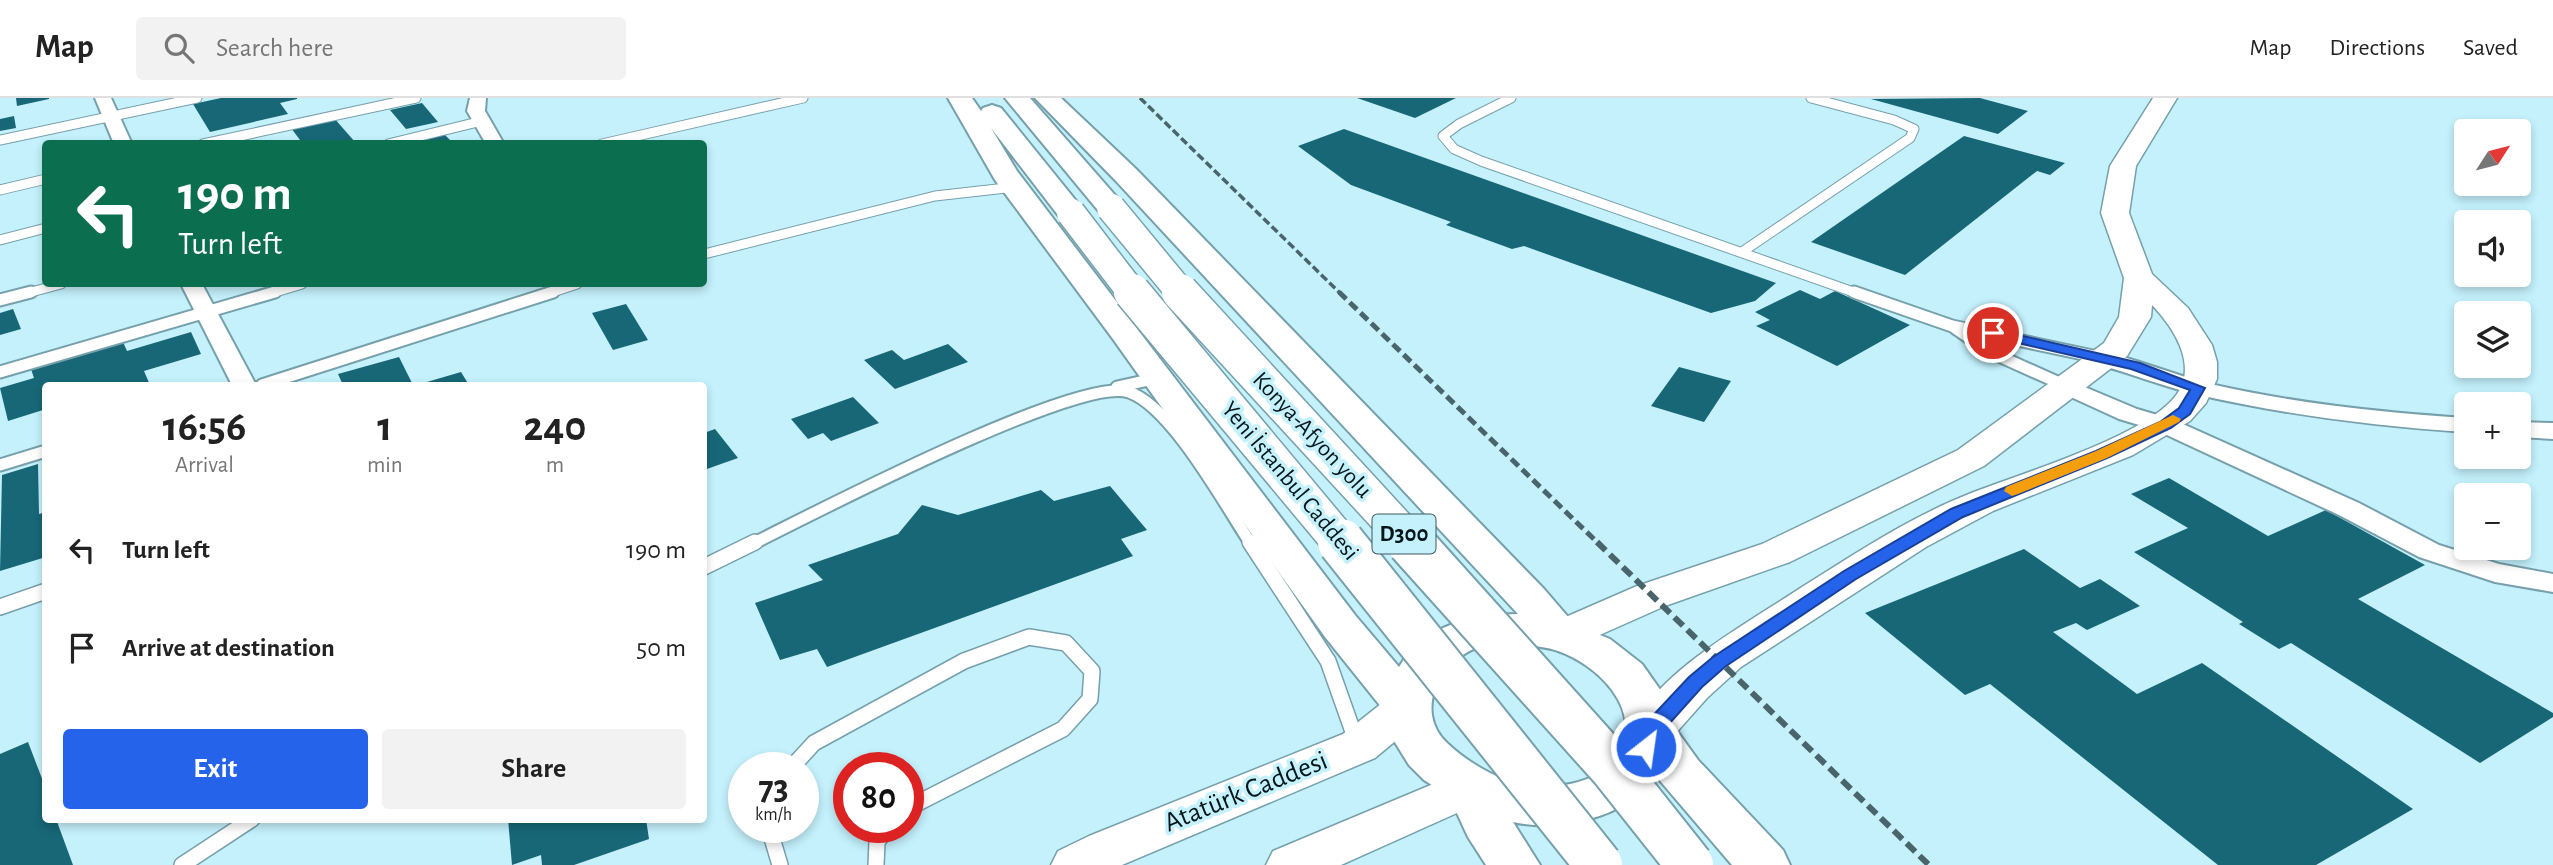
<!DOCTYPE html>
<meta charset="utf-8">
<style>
:root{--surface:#fff;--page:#f2f2f2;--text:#222;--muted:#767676;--line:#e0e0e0;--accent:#2563eb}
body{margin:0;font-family:"Alegreya Sans",sans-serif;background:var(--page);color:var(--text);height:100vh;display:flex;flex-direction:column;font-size:26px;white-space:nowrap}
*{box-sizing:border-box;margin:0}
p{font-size:23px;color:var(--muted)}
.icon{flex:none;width:38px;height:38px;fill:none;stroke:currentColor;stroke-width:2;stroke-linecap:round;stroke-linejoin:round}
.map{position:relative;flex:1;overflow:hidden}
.sheet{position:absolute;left:42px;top:284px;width:665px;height:441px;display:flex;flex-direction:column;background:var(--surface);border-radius:7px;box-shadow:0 4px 10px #0003}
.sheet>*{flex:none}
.banner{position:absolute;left:42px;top:42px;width:665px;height:147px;border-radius:7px;box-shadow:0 4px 10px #0003;background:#0b6e4f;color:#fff;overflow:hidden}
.needle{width:46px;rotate:54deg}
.fabs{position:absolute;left:2454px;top:21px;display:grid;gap:14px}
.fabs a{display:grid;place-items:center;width:77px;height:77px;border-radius:7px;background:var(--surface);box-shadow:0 4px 10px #0003;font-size:35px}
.speed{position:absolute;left:728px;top:654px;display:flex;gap:14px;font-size:35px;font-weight:700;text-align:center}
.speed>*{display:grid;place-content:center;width:91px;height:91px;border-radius:50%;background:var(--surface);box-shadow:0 4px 10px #0003;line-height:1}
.speed small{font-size:18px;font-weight:400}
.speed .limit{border:10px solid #d22;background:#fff;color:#111}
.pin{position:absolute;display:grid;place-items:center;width:60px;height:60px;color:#fff;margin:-30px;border:4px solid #fff;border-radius:50%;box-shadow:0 2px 7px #0007}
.me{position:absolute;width:77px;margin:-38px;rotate:30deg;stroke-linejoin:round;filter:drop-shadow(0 0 5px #0008)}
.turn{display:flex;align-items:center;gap:24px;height:147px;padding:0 21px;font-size:32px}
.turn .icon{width:91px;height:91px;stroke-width:2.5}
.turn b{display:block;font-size:49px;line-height:60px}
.eta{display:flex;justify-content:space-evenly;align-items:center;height:119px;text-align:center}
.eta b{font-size:42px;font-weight:700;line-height:49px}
.primary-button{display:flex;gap:14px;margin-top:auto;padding:14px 21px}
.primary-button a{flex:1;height:80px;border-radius:7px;background:var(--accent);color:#fff;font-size:28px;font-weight:700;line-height:80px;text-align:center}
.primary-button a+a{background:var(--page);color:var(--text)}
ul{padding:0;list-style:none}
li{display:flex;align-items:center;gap:21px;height:98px;padding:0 21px}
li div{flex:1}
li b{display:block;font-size:26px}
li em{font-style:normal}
header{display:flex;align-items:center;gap:42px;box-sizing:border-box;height:98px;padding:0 35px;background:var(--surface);border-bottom:2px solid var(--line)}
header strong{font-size:33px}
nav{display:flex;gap:38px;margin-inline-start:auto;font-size:24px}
.search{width:490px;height:63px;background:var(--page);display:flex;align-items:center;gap:18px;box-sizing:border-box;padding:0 24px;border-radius:7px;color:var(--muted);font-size:26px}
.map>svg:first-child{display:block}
</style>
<header>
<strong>Map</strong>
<div class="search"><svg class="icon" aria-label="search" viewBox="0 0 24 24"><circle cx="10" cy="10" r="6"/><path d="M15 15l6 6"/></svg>Search here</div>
<nav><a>Map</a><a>Directions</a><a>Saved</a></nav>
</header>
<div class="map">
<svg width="2553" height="767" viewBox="0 0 2553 767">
<rect width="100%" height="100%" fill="#c4f1fc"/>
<g fill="#176777">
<path d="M16,0H49V1L17,8Z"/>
<path d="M221,0H297V1L280,5L288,16L210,34L193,6Z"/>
<path d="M1357,0H1456L1415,20Z"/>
<path d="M1980,0L2028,13L1998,36L1871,1Z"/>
<path d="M422,5L438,24L406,31L390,12Z"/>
<path d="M14,18L16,30L0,33V21Z"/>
<path d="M334,20L355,44L303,46L291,30Z"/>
<path d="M1344,31L1776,185L1755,203L1711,215L1524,148L1512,151L1446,127L1451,124L1351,87L1298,48Z"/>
<path d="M444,36L454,46L415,43Z"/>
<path d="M1964,38L2065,65L2050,77L2037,73L1905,177L1811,144Z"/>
<path d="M1800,192L1820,201L1835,193L1910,227L1837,268L1756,228L1770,222L1755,214Z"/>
<path d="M626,206L648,242L613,252L592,215Z"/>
<path d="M13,211L21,231L0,237V215Z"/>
<path d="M191,234L201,256L144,273L150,287H46V317L43,312L8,323L0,290L34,280L31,271L123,244L127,253Z"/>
<path d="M948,246L968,264L895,291L864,262L892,252L904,262Z"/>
<path d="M399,259L413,287H343L338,276Z"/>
<path d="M1679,269L1731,283L1704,324L1651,308Z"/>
<path d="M461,274L469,287H420V286Z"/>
<path d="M853,299L879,325L831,343L823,335L808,341L791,321Z"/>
<path d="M715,331L738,360L704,372V335Z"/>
<path d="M38,366L39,416L46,414V459L0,473L2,377Z"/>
<path d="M2169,380L2268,438L2326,412L2425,467L2358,501L2553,615V619L2480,665L2291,545L2279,551L2239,526L2243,524L2134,454L2188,430L2131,396Z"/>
<path d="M1110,388L1147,432L1121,441L1133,458L827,569L817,551L780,562L755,505L823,482L808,467L898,436L922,407L958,417L1041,392L1054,403Z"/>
<path d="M2024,451L2080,490L2100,481L2140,508L2087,532L2076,525L2053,534L2137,596L2202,565L2413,711L2316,767H2218L1990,586L1965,597L1865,515Z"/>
<path d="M28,644L46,691V721H56L73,767H0V656Z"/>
<path d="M508,721H646L649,741L574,767H542L541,757L512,767Z"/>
</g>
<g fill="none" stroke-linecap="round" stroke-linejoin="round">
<defs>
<g id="lane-far2">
<path d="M1511,0L1459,26L1443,38L1454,51L1481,63L1859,196"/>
<path d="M0,42L197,0"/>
<path d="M203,46L416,0"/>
<path d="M388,46L482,23"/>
<path d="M602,46L803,0"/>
<path d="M0,92L46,81"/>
<path d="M0,142L46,130"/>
<path d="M1742,154L1910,40L1914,31L1894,22L1811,0"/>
<path d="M704,156L935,98L1015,89"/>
<path d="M24,196L61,186"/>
<path d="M269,196L302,186"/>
<path d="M547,196L577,186"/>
</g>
<g id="lane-far1">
<path d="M1854,194L1952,228L2102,260"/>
<path d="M0,202L31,194"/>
<path d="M1955,230L1990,254L2066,288"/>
<path d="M0,274L275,194"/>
<path d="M262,287L553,194"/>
<path d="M1117,289L1158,280"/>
<path d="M0,367L46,353"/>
<path d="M752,446C811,417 1079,277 1129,294C1172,309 1225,407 1251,446"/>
</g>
<g id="lane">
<path d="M1250,444L1328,563L1357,645"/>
<path d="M704,469L755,444"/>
<path d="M0,509L46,493"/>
<path d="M791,670L814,645L964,563L1029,539L1066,545L1092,573L1090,601L1063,631L908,710"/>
<path d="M769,730L780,767"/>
<path d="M182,767L252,721"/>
<path d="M876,767L877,744L887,730"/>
</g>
<g id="street">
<path d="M95,0H111L132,46H114Z"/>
<path d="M470,0H486L485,13L504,46H486L467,13Z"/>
<path d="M181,186H202L256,287H232Z"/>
<path d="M2104,254C2139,262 2172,276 2206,285C2292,305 2378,314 2466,320V334C2375,328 2288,317 2199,297C2164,289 2131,275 2096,266L2092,261L2096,256Z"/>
<path d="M2068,282L2137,311L2174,322L2359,405L2439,447L2499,466L2553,476V494L2495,484L2419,459L2339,417L2156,332L2119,321L2060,294L2056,289L2060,284Z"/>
<path d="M2518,324L2553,325V341L2518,339Z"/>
</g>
<g id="secondary">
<path d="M2153,0H2177L2136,68L2129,115L2152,176L2188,210L2212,247L2217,264V281L2206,305L2190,323L2133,357L1993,413L1926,449L1741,569L1707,600L1667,645L1651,650L1635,645L1628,633C1664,569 1743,528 1802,489C1855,456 1910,419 1969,396C2019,376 2148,338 2177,296C2198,266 2173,229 2152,207L2151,219L2127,258L1984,368L1790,464L1665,508L1575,548L1560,553L1545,548L1539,538L1545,528L1637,488L1762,446L1958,352L2104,245L2119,219L2124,180L2101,115L2110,68Z"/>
<path d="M1407,593L1423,598L1429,609L1423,620L1375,660L1122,767H1051L1058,753L1089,738L1343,636L1391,598Z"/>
<path d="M1469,671L1486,676L1493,689L1486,702L1341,767H1266L1273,753Z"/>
</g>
<g id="highway">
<path d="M948,0H972L981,13L983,10L992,7L1001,10L1081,109L1085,115L1081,121L1071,124L1061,121L991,30L1017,73L1355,517L1399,569C1424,527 1473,516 1518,516L1116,83L1035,0H1061L1136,71L1544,491L1575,527L1610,541L1642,566L1661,593L1669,611L1672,626L1698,662L1783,752L1790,767H1732L1656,678C1629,719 1559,735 1513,724L1540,767H1486L1468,739L1449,698L1424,682L1409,667L1391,638L1386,615L1325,539L1113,241L995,82ZM1516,546C1530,548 1545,548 1558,553C1596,566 1642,609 1620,653C1604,688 1543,695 1510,684C1487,675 1465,662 1447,645C1413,613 1440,562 1479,549C1490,546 1504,547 1516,546Z"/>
<path d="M1005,0H1030L1121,104L1125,110L1121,116L1111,119L1101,116Z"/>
</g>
</defs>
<use href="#lane-far2" stroke="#76a0ab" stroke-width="11"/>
<use href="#lane-far1" stroke="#76a0ab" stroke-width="15"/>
<use href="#lane" stroke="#76a0ab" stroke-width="18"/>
<use href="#street" stroke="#76a0ab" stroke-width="4"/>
<use href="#secondary" stroke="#76a0ab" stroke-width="3"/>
<use href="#highway" stroke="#76a0ab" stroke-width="4"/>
<use href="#lane-far2" stroke="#fff" stroke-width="9"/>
<use href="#lane-far1" stroke="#fff" stroke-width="11"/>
<use href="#lane" stroke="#fff" stroke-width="15"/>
<use href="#street" fill="#fff" fill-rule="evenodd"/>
<use href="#secondary" fill="#fff" fill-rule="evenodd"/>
<use href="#highway" fill="#fff" fill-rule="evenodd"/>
<path stroke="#49646a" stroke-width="3.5" stroke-dasharray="8 3.5" stroke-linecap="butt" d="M1140,0L1341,196"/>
<path stroke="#49646a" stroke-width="5" stroke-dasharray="10 5" stroke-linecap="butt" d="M1339,194L1599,446"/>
<path stroke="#49646a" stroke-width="6" stroke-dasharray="12 6" stroke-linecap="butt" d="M1597,444L1929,767"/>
<defs>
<g id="highway-bridge-far2">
<path d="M1111,110L1182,196"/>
<path d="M1071,115L1133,196"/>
</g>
<g id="highway-bridge-far1">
<path d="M1132,194L1342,446"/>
<path d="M1180,194L1412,446"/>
</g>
<g id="highway-bridge">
<path d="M1341,444L1599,767"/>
<path d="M1410,444L1613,670L1690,767"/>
</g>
</defs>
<use href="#highway-bridge-far2" stroke="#76a0ab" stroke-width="31" stroke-linecap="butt"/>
<use href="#highway-bridge-far1" stroke="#76a0ab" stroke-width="39" stroke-linecap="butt"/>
<use href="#highway-bridge" stroke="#76a0ab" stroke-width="50" stroke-linecap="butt"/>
<use href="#highway-bridge-far2" stroke="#fff" stroke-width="28"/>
<use href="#highway-bridge-far1" stroke="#fff" stroke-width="36"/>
<use href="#highway-bridge" stroke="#fff" stroke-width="46"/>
</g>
<path fill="#2563eb" stroke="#184099" stroke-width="2" d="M1993,231L2140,265L2205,290L2190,316L2171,330L2107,360L1963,419L1856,481L1726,568L1702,589L1660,636L1653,654L1646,657L1639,654L1636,649L1644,627L1689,579L1713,559L1844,473L1951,411L2096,353L2160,324L2179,310L2190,292L2131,271L1988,238L1986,235Z"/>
<path fill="#f59e0b" d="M2173,317L2181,321L2179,324L2107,360L2018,396L2012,398L2004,393L2006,389L2096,353Z"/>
<g text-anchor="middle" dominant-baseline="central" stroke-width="7" stroke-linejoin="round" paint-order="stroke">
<rect fill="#c4f1fc" stroke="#3e585e" stroke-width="2" x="1372.5" y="416.5" width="63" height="39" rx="5"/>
<g font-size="23" font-weight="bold" fill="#05161a">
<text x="1404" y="436">D300</text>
</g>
<g font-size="24" fill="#05161a" stroke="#c4f1fc">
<text transform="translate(1312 337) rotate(47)">Konya-Afyon yolu</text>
<text transform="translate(1290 383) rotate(50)">Yeni İstanbul Caddesi</text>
</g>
<g font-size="28" fill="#05161a" stroke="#c4f1fc">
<text transform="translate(1246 694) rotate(-22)">Atatürk Caddesi</text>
</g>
</g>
</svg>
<div class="fabs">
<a><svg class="needle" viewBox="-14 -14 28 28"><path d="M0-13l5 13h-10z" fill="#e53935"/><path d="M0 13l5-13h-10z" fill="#767676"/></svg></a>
<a><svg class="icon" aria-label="sound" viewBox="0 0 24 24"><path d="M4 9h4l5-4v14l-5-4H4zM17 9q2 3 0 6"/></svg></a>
<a><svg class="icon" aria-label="layers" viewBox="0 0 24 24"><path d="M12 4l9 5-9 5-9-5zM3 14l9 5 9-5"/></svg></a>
<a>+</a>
<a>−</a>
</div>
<div class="speed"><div>73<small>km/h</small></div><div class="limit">80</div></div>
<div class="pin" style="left:1993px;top:235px;background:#d93025"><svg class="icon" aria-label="arrive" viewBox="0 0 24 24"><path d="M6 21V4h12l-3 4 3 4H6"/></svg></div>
<svg class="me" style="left:1646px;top:649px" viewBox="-20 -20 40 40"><circle r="17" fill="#2563eb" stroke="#fff" stroke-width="3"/><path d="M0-11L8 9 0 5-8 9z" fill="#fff"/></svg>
<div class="banner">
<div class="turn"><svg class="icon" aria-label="left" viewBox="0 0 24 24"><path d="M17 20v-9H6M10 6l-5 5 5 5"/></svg><div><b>190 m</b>Turn left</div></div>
</div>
<section class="sheet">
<div class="eta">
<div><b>16:56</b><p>Arrival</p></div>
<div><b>1</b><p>min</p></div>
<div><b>240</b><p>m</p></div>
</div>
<ul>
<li><svg class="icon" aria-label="left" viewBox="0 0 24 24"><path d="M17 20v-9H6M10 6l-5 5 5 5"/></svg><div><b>Turn left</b></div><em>190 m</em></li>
<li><svg class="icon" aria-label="arrive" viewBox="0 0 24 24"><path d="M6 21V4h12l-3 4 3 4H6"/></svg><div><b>Arrive at destination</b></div><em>50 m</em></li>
</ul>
<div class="primary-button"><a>Exit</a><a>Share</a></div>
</section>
</div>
